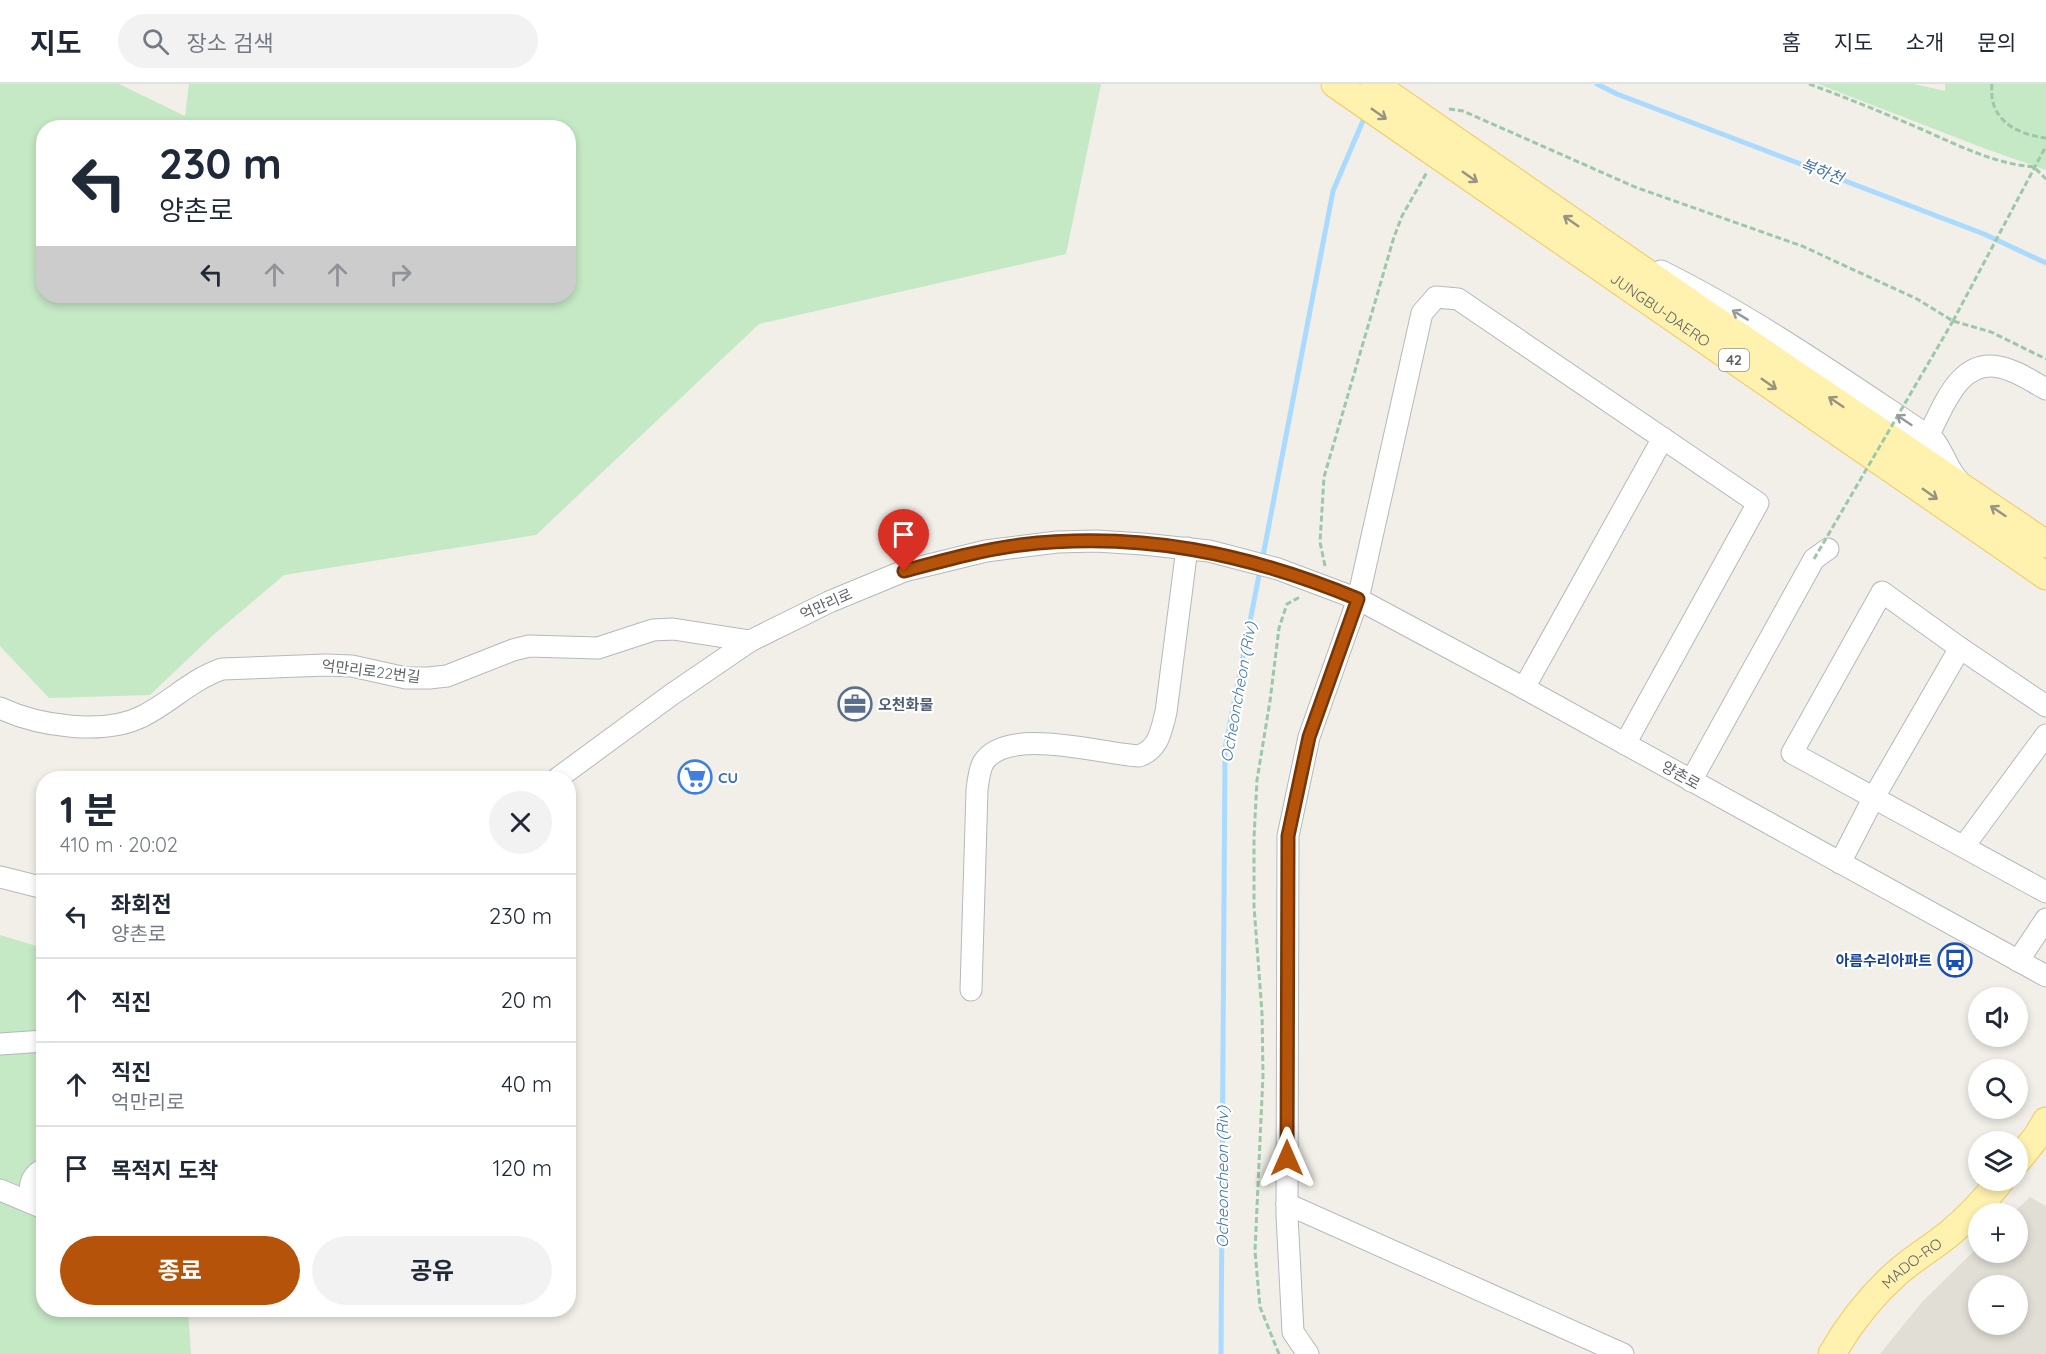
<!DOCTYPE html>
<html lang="ko">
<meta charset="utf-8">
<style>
:root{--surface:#fff;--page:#f2f2f3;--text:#1f2937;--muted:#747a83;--line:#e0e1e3;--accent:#b45309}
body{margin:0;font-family:Quicksand,"Noto Sans KR",sans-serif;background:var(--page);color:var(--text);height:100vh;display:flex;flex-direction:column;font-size:22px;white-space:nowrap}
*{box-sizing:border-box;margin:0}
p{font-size:20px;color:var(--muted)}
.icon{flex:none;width:33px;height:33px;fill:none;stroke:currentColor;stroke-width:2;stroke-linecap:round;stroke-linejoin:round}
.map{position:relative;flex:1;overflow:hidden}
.panel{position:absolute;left:36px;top:687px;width:540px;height:546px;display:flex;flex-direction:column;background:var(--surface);border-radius:24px;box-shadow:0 3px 9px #0003}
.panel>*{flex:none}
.top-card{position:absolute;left:36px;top:36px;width:540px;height:183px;border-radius:24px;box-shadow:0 3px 9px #0003;background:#fff;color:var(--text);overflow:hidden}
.buttons{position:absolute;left:1968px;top:903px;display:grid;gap:12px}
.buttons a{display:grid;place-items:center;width:60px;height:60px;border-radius:50%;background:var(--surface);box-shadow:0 3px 9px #0003;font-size:30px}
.pin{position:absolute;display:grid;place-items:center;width:51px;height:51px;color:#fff;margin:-62px -26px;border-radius:50% 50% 50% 0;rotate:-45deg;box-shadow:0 0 6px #0007}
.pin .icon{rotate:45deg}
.me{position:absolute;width:66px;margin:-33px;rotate:0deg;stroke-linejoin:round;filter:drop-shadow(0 0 4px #0008)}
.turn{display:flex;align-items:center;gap:21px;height:126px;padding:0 24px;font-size:27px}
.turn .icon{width:78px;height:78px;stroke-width:2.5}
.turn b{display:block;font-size:42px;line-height:51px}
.lanes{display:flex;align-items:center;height:57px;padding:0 24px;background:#0003;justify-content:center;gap:30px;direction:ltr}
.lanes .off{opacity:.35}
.round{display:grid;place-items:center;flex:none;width:63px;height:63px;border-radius:32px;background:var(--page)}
.summary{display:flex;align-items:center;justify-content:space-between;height:102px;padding:0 24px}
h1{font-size:36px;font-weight:700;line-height:45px}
.button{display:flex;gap:12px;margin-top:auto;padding:12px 24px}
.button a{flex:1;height:69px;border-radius:36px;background:var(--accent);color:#fff;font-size:24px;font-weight:700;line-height:69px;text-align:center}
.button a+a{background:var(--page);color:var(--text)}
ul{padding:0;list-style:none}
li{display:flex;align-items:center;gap:18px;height:84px;padding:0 24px;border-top:2px solid var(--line)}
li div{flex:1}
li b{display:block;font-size:22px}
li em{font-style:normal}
header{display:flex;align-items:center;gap:36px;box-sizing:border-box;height:84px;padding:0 30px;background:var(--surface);border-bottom:2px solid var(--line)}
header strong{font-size:28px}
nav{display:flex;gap:33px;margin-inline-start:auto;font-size:21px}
.search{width:420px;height:54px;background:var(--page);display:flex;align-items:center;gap:15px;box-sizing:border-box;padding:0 21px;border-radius:33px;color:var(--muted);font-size:22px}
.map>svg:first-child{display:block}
</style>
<header>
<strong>지도</strong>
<div class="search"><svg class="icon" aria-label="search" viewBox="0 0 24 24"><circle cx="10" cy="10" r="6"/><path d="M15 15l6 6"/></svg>장소 검색</div>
<nav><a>홈</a><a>지도</a><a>소개</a><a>문의</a></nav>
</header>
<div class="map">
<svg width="2046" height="1270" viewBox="0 0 2046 1270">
<rect width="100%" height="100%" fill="#f1efe8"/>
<path fill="#e1ded6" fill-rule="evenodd" d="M2030,1113L2046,1122V1270H1880L1922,1218L1978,1163V1168H2018V1130L2013,1129ZM1978,1202H2018V1240H1978Z"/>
<g fill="#c5e8c5" fill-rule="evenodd">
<path d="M0,0H119L185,32L189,0H1101L1066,170L759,240L536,451L284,491L212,552L150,611L49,614L0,562ZM44,44H568V212H44Z"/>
<path d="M1818,0H1914L1945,7V0H2046V86L1986,65Z"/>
<path d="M0,851L43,864L44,1226H188L191,1270H0Z"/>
</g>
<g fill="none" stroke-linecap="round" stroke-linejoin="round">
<g stroke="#aadaff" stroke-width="5">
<path d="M1597,0L1617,10L1984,150L2046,179"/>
<path d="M1262,477L1333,107L1365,32"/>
<path d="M1221,1270L1225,665L1260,486"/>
</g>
<defs>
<g id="minor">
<path d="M1661,187C1756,234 1844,296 1933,355C1944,368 1947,385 1959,397"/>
<path d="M1928,352C1943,324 1959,274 1999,283C2016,286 2031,297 2046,305"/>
<path d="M1524,604L1663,354"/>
<path d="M2046,622L1960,564L1882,508L1792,669L2046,808"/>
<path d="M0,624C38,642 104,652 143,632C171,618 192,595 222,585L326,581L352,582L406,594H429L447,592L513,566L529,562L598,564L653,546L673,545L750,557"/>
<path d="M558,694L671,611L750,557L829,518L904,487L986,467L1057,458L1096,457L1143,460L1209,467L1278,485L1358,515L1524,604L2046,892"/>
<path d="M1691,697L1814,475L1828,465"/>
<path d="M1964,762L2046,651"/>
<path d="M1840,779L1874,713L1960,564"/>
<path d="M0,793L44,804"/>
<path d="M2018,877L2046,835"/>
<path d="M971,906L977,706C978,698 979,687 983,679C1006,641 1101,670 1139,672C1159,665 1161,647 1166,628L1187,464"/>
<path d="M0,960L44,957"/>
<path d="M44,1085C25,1094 27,1114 44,1124"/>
<path d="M0,1106L41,1123"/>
<path d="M1287,1120L1623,1270"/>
<path d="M1308,1270L1293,1248L1287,1131L1288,752L1309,653L1358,515L1422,229L1436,213L1458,215L1758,419L1625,660"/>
</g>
<g id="major">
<path id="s1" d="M1335,0L2046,492"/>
<path d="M1374,0L1699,225L2046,460"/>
<path d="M2018,1076L2038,1051L2046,1037"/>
<path id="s2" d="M1832,1270C1849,1240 1872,1211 1898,1188C1914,1174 1933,1163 1950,1149C1969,1133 1985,1116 2001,1096"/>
</g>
</defs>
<use href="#minor" stroke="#b5b8bc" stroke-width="23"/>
<use href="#major" stroke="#f2c960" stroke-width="29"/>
<g stroke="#9cc7a9" stroke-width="3" stroke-dasharray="6 3" stroke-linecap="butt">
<path d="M1809,0C1847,14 1884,29 1921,45C1960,62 1992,79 2034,83L2046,95"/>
<path d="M1992,0C1988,35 2015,50 2046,54"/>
<path d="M1449,25L1463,27L1635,103L1802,162L1917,215L1953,237L1991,248L2046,275"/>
<path d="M1953,237L2046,62"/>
<path d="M1325,482L1320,458L1324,393L1394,153L1402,132L1427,88"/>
<path d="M1279,1270L1260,1223L1255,1167L1263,991L1262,929L1254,822V754L1257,696L1270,617L1279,544L1287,520L1300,513"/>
</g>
<use href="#minor" stroke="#fff" stroke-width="21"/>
<use href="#major" stroke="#fff2af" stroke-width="27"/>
<path stroke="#9cc7a9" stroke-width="3" stroke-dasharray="6 3" stroke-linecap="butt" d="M1814,475L1953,237"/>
</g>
<defs><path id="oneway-shaft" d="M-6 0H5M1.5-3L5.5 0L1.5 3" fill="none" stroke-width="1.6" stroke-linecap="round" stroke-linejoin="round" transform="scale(1.5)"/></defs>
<g stroke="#979581">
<use href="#oneway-shaft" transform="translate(1379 30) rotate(35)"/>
<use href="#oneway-shaft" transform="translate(1470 93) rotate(35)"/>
<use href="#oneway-shaft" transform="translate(1571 137) rotate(-145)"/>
<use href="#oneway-shaft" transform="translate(1769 300) rotate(35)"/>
<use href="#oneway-shaft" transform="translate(1836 318) rotate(-146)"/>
<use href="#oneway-shaft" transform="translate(1930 410) rotate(35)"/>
<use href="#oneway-shaft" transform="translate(1998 427) rotate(-146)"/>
</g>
<g stroke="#979a9d">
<use href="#oneway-shaft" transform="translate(1740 231) rotate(-149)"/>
<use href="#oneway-shaft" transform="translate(1904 336) rotate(-146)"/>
</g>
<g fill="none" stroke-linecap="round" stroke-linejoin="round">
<defs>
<path id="route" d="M904,487C942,477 981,466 1020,461C1140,447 1247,469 1358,515L1309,653L1288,752L1287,1074"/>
</defs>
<use href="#route" stroke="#753606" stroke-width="15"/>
<use href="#route" stroke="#b45309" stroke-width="10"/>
</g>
<defs>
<symbol id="office-ring" viewBox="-11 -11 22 22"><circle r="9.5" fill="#fff" stroke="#5c6f8a" stroke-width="1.5"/><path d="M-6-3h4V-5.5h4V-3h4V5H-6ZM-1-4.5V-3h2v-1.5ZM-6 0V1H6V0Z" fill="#5c6f8a"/></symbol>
<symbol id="supermarket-ring" viewBox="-11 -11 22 22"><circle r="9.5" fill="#fff" stroke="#3f7fe0" stroke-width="1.5"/><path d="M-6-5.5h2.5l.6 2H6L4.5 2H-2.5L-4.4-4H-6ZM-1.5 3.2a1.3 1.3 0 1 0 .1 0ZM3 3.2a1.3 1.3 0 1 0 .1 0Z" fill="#3f7fe0"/></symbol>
<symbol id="bus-ring" viewBox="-11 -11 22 22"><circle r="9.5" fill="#fff" stroke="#1a4fb4" stroke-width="1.5"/><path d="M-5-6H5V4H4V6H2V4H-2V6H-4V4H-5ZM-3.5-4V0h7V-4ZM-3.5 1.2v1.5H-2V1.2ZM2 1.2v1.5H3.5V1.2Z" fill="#1a4fb4"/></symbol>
</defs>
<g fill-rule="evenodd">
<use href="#office-ring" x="836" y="601" width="38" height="38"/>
<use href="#supermarket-ring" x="676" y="674" width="38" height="38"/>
<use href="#bus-ring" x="1936" y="857" width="38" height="38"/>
</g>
<g text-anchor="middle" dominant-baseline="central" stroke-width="4.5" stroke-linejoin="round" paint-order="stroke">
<rect fill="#fff" stroke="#8f9295" stroke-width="1.5" x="1719" y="265" width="30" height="22" rx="4.5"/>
<g font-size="14" font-weight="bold" fill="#5f6368">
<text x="1734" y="276">42</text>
</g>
<g font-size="15" fill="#5f6368" stroke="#fff">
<text stroke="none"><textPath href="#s1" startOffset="396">JUNGBU-DAERO</textPath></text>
<text transform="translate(826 520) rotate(-24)">억만리로</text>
<text transform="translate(371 587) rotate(7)">억만리로22번길</text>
<text transform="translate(1681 691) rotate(29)">양촌로</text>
<text stroke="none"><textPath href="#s2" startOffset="122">MADO-RO</textPath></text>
</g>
<g font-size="15" font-weight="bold" fill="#4e5e75" stroke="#fff" text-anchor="start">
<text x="878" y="620">오천화물</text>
</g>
<g font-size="15" font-weight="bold" fill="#366cbe" stroke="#fff" text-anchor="start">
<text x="718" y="693">CU</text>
</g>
<g font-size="15" font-weight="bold" fill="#164399" stroke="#fff" text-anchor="end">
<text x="1932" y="876">아름수리아파트</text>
</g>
<g font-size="16" font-style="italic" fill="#4174aa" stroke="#fff">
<text transform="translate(1822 87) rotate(21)">복하천</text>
<text transform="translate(1238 608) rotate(-80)">Ocheoncheon (Riv)</text>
<text transform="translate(1222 1093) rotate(-90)">Ocheoncheon (Riv)</text>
</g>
</g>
</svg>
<div class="buttons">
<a><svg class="icon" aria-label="sound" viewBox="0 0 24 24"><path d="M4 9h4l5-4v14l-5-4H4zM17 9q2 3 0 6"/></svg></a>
<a><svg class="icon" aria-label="search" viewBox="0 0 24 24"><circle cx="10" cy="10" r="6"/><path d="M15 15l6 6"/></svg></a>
<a><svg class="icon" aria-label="layers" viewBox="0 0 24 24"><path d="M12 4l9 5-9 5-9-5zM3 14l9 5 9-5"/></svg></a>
<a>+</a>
<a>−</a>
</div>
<div class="pin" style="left:904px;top:487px;background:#d93025"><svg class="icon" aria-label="arrive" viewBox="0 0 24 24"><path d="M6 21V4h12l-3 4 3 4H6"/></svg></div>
<svg class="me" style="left:1287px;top:1074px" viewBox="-20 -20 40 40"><path d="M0-17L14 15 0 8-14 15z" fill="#b45309" stroke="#fff" stroke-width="4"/></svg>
<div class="top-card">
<div class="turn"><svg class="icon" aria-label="left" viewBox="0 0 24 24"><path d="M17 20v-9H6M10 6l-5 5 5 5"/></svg><div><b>230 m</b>양촌로</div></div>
<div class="lanes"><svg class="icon" aria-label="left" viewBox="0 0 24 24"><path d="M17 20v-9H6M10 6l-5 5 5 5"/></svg><svg class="icon off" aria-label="ahead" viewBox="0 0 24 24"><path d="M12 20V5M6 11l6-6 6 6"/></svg><svg class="icon off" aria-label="ahead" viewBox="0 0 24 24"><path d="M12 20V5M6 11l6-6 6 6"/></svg><svg class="icon off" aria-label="right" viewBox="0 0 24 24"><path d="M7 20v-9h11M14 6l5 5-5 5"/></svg></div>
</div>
<section class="panel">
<div class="summary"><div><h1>1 분</h1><p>410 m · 20:02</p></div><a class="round"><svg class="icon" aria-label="close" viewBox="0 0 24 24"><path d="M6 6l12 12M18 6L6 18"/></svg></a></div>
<ul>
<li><svg class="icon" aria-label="left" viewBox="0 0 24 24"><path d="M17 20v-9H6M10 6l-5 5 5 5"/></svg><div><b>좌회전</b><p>양촌로</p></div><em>230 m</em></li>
<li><svg class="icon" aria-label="ahead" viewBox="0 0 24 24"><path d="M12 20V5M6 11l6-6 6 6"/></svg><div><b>직진</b></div><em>20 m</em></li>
<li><svg class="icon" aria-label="ahead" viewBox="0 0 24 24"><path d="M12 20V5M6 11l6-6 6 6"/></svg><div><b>직진</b><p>억만리로</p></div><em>40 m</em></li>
<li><svg class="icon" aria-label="arrive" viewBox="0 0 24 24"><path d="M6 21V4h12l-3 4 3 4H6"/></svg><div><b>목적지 도착</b></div><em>120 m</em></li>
</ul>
<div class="button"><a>종료</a><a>공유</a></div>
</section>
</div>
